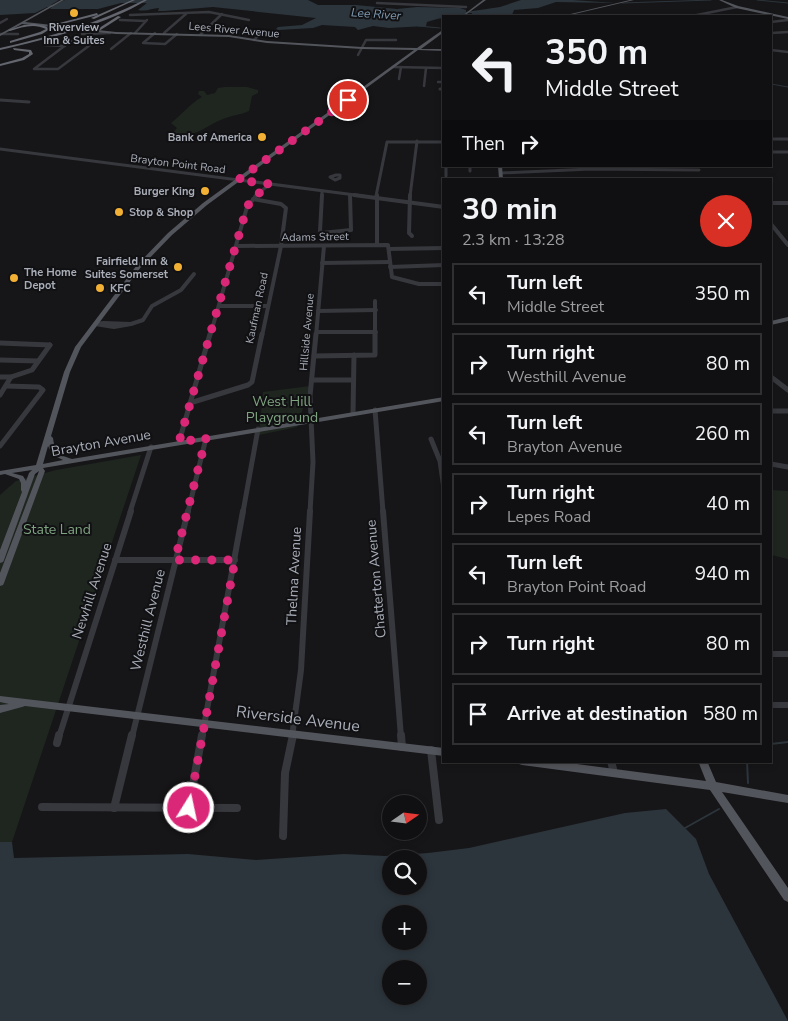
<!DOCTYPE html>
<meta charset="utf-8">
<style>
:root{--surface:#101012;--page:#1e1e20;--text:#f1f3f6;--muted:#9c9d9f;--line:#303032}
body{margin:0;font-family:"Nunito Sans",sans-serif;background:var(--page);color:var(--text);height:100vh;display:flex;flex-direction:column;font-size:19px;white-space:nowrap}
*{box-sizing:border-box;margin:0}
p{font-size:16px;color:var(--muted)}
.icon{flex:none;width:28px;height:28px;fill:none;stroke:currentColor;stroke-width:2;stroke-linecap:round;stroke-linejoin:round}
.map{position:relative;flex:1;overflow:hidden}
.side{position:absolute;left:442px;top:178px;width:330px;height:585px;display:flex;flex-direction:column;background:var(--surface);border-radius:0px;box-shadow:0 2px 8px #0003,0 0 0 1px var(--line)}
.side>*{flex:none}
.banner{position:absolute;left:442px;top:15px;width:330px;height:152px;border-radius:0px;box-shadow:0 2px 8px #0003,0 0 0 1px var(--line);background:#101012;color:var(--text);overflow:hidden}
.needle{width:32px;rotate:76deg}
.tools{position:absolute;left:382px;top:795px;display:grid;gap:10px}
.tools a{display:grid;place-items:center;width:45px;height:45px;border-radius:50%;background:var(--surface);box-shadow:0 2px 8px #0003,0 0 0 1px var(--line);font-size:25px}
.pin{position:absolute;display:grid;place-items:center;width:42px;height:42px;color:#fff;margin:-21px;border:2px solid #fff;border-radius:50%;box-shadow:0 1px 5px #0007}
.me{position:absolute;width:55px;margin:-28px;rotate:10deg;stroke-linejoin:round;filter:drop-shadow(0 0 4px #0008)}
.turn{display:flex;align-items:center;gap:18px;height:105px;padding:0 20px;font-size:22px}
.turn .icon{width:65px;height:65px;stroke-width:2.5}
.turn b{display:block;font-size:35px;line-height:42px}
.then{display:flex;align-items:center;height:48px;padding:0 20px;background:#0003;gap:10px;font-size:19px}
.round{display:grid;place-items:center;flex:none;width:52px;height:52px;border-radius:26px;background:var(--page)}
.headline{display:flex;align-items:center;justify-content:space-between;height:85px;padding:0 20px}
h1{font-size:30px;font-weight:700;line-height:38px}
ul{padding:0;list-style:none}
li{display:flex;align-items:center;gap:15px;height:62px;margin:0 10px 8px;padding:0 10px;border:2px solid var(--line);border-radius:0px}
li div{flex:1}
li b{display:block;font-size:19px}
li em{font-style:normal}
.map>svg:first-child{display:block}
</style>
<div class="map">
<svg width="788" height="1021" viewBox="0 0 788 1021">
<rect width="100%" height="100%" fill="#161618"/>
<g fill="#1e261f">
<path d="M225,87H247L258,90V93L252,96L249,111C241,115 232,115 223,119C203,127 196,139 172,134L177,128L171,123C182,115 189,104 202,97L198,94L199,91H204L207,95L215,93L218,88Z"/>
<path d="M310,386L297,427L259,435L263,392Z"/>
<path d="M141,455L12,842H0V495L16,481L56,470Z"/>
<path d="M771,490L788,491V559L771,555Z"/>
</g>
<g fill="#2c353c" fill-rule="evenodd">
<path d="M0,0H59L51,5H54L65,0H308L318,5H356L397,9L417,7L460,8L466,10V12L500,7L521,0H573L615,3L556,2L538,8L514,10L512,15L493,16L485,14L471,16L472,13C465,13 462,15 456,16C445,18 438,18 427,22L426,26L389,28L373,26L358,30L355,27L322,25L313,28L278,30L276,29L278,27L302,25L316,18L213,7L164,11H158L159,8C152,8 147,12 138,10L147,3H121L98,9H50L52,7H47L35,13L0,15Z"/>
<path d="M666,809L696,839L709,874L788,1021H0V842H12L14,858L188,854L256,860L344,854L385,856L428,853L469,848L625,813ZM391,859H419V886H391ZM391,914H419V941H391ZM391,969H419V996H391Z"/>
</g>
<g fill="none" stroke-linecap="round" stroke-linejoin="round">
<g stroke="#2c353c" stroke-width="1">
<path d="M757,0L788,3"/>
<path d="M622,3L711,0"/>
<path d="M418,26L440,28"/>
<path d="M771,84L788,87"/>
</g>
<g stroke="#2c353c" stroke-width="2">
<path d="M771,744L788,742"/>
<path d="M747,761L748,783"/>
<path d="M685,828L719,809"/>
</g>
<g stroke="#37383d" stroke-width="2.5">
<path d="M377,3L466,7"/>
<path d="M130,15L209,12L249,20"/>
<path d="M692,16L737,7"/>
<path d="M120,20L146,21"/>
<path d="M771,22L788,20"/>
<path d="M0,23L7,19"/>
<path d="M135,33L147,20"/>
<path d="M155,33L143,43L165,44L177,34"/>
<path d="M164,33L187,13"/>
<path d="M771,33L788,32"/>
<path d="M0,34H18"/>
<path d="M82,34L110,33"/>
<path d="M200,35L222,14"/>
<path d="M81,40L94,42L58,69H34L71,41Z"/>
<path d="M254,40L263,31"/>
<path d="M45,45L65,46"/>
<path d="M111,49L131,33"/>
<path d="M771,50L788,52"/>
<path d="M358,55L366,40H396"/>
<path d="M393,67L444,68"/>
<path d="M399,79L401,67"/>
<path d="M438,82H444"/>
<path d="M424,86L426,68"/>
</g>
<g stroke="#37383d" stroke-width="3">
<path d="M440,89H444"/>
<path d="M0,100L29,102"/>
<path d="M771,139H788"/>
<path d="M0,149L363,196"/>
<path d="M771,152H788"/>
<path d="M446,166V176"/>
<path d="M470,166V171"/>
<path d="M501,173L591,169L699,170"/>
<path d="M336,175H340V178L335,180L330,177Z"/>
<path d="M255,196L270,184"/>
<path d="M322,196V191"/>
<path d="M376,196L387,142H444"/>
<path d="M410,196L417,141"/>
</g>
<g stroke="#37383d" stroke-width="4">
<path d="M322,195L320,231L322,233L351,230L350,195"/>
<path d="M354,195L444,207"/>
<path d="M377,195V245"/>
<path d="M410,195L409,233L412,236"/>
<path d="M253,199L281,204L286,208L281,246L262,336"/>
<path d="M771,203H788"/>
<path d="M443,207L444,216"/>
<path d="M771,224L788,245"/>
<path d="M237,246L388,245L392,277L419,284H444"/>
<path d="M389,249L444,248"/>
<path d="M322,263L390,262"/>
<path d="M390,267L444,265"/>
<path d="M375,301V336"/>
<path d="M219,306H267"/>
<path d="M318,311L376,310"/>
<path d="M104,323L131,324L114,327L95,324Z"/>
<path d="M131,324L143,320L152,306L181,290L194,274"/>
<path d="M317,332H376"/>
<path d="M210,336L247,207L257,195"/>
<path d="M316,336L324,246"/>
</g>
<g stroke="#37383d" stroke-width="5">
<path d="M0,343L50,345"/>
<path d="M314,356L375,355V334"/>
<path d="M0,360L38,361"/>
<path d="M0,377H11"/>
<path d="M771,377L788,390"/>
<path d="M312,380H353"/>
<path d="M0,395L11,377L32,370L50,345"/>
<path d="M190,403L248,385L252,382L262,334"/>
<path d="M375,410L383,512"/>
<path d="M771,411H788"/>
<path d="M353,413L354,355"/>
<path d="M431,439L440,461L444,489"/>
<path d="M179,442L210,334"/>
<path d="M0,446L43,390L39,387L6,386"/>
<path d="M771,464L788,467"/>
<path d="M130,512L151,447"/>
<path d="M188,512L206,438"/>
<path d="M243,512L258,429"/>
<path d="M310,512L313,462L310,396L316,334"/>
</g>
<g stroke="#37383d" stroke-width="6">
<path d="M383,511L401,737"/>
<path d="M115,560H235"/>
<path d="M771,654H788"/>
<path d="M771,705H788"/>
<path d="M59,737L131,511"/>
<path d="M132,737L188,511"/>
<path d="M202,737L243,511"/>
<path d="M292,737L301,670L310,511"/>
</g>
<g stroke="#37383d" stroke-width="8">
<path d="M401,735L402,747"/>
<path d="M57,743L59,735"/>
<path d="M431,750L439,820"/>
<path d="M611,761L614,773"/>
<path d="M42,807L237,808"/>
<path d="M189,807L202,735"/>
<path d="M114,808L132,735"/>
<path d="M283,836L285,773L293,735"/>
</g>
<g fill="#53555c" fill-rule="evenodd">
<path d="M61,0H64L25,22L116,32L229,35L267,41L362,47L417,48L444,29V32L421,49H444V51L418,50L207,205L172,235L141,267L81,347L70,372L51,436L53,438C55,453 59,455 72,459L444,397V401L43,468L45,471L4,583L3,585L0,586V573L39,471L35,474L4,560L3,562L0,563V550L22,492L21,490V483L19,479L5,474L0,475V471L36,465L64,372L75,347L137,265L168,233L203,203L414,50L362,49L267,43L229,37L116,34L22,24L0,36V34ZM48,446L53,455L63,460L43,464ZM32,470L29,473L26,481L23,476L12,473Z"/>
<path d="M483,0H486L464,16H462Z"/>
<path d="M630,0H634L566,16H562Z"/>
<path d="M719,0H722L738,6L788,17V19L736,8Z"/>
<path d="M498,166H502L503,179H499Z"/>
<path d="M788,317V321L771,325V321Z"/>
<path d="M0,696L444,748V756L25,706L22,707L0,713V705L9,704L0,702Z"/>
<path d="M518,761H554L706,781L698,761H707L716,782L788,795V803L722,792L788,888V902L784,900L710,790L522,765L519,764Z"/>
</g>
<g fill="#63666e" fill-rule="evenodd">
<path d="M132,0H135L94,19L91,18Z"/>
<path d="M144,0H147C106,25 47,39 0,50V48C50,37 98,23 144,0Z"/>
<path d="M97,13L98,15L54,26L52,25Z"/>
<path d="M118,16L121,17L99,31L96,30Z"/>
<path d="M34,24L45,26L50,29L42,34L10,43V41L40,32L46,29C34,23 22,27 10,31L8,30L24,25Z"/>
<path d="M13,48L31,50L33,54L24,60L0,66V64L22,58L29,54V52L14,50Z"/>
</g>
</g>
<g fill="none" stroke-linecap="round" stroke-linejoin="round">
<path stroke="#db2777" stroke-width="9" stroke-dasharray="0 16.2" d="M189,808L235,560H175L206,438L179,442L247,207L252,199L270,184L238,180L348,100"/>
</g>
<g fill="#f2b134" stroke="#111113" stroke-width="2">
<circle cx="74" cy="13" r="5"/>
<circle cx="262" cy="137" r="5"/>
<circle cx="205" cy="191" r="5"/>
<circle cx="119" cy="212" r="5"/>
<circle cx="178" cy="267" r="5"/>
<circle cx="14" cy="278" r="5"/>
<circle cx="100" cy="288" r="5"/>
</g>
<g text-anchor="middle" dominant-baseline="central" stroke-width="4" stroke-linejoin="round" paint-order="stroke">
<g font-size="11" font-weight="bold" fill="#a8adb8" stroke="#111113" text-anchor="end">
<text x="74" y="27" text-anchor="middle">Riverview<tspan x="74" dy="13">Inn &amp; Suites</tspan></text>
<text x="252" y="137">Bank of America</text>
<text x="195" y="191">Burger King</text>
<text x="129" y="212" text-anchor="start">Stop &amp; Shop</text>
<text x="168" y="261">Fairfield Inn &amp;<tspan x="168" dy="13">Suites Somerset</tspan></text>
<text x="24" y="272" text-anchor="start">The Home<tspan x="24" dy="13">Depot</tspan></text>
<text x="110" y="288" text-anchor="start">KFC</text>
</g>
<g font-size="11" fill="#a8adb8" stroke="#111113">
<text transform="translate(234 30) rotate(5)">Lees River Avenue</text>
<text transform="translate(178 164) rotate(7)">Brayton Point Road</text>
<text transform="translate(315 237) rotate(-1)">Adams Street</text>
<text transform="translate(257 308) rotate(-78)">Kaufman Road</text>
<text transform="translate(307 332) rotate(-85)">Hillside Avenue</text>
</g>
<g font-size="12" font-style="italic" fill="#7f9bb3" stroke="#111113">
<text transform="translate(376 14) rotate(4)">Lee River</text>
</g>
<g font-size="14" fill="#7fa381" stroke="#111113">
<text x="282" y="401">West Hill<tspan x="282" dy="16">Playground</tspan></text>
<text x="57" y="529">State Land</text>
</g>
<g font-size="14" fill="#a8adb8" stroke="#111113">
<text transform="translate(101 443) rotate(-10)">Brayton Avenue</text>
<text transform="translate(294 576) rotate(-87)">Thelma Avenue</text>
<text transform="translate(376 579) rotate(-95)">Chatterton Avenue</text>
<text transform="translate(92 591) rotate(-72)">Newhill Avenue</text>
<text transform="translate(148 620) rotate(-76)">Westhill Avenue</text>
</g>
<g font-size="16" fill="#a8adb8" stroke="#111113">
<text transform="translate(298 719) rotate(7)">Riverside Avenue</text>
</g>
</g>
</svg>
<div class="tools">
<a><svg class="needle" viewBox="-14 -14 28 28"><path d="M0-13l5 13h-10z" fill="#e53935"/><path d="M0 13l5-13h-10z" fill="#9c9d9f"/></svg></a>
<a><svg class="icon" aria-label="search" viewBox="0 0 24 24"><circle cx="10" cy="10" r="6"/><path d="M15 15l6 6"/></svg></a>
<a>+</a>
<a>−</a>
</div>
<div class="pin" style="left:348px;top:100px;background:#d93025"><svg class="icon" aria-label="arrive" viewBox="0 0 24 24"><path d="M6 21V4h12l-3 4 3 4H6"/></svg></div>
<svg class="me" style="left:189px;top:808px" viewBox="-20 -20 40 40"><circle r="17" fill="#db2777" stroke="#fff" stroke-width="3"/><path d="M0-11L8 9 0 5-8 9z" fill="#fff"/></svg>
<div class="banner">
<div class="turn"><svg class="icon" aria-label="left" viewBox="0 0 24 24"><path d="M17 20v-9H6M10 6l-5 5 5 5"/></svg><div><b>350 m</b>Middle Street</div></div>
<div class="then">Then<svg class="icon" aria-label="right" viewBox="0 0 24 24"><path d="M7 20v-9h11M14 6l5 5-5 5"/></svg></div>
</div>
<section class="side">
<div class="headline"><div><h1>30 min</h1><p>2.3 km · 13:28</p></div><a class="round" style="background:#d93025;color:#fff"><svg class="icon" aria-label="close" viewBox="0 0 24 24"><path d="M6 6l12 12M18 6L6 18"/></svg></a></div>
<ul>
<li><svg class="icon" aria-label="left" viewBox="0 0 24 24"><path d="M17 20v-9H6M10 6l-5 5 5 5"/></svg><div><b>Turn left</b><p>Middle Street</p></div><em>350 m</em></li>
<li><svg class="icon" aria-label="right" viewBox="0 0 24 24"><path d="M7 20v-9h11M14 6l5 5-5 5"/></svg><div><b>Turn right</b><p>Westhill Avenue</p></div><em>80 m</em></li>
<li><svg class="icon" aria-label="left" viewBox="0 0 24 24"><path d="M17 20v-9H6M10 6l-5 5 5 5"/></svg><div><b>Turn left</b><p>Brayton Avenue</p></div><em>260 m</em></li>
<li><svg class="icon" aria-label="right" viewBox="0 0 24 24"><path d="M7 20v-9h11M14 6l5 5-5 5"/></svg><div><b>Turn right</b><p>Lepes Road</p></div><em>40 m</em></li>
<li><svg class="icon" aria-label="left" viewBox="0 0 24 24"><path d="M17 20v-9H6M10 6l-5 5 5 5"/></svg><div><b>Turn left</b><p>Brayton Point Road</p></div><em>940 m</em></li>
<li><svg class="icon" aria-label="right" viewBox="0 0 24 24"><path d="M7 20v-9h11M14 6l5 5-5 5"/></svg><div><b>Turn right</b></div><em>80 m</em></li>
<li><svg class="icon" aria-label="arrive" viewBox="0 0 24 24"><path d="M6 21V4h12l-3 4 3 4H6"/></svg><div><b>Arrive at destination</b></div><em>580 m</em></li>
</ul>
</section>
</div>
